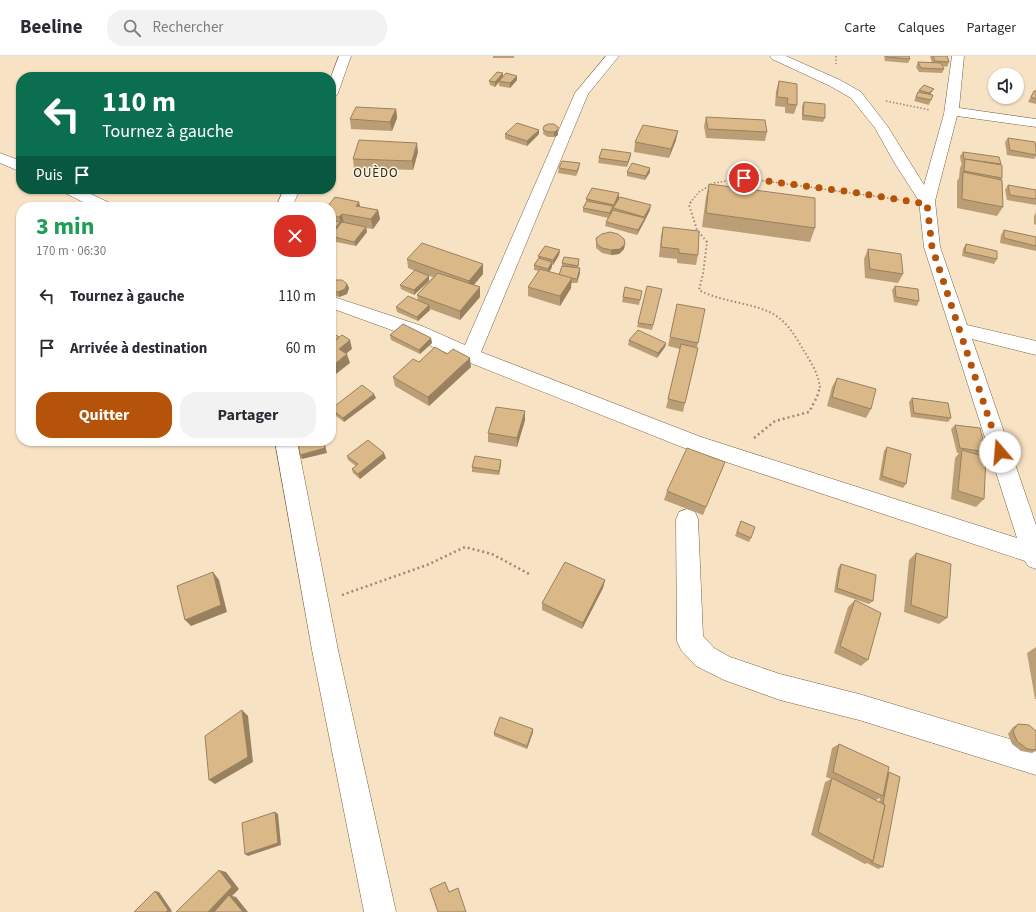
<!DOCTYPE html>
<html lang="fr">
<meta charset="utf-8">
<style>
:root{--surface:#fff;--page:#f2f2f3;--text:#2b2b33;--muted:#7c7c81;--line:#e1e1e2;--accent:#b45309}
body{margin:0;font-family:"Source Sans 3",sans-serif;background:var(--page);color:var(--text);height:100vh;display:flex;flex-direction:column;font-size:15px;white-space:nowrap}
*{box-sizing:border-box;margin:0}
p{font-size:13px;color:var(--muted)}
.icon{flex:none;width:22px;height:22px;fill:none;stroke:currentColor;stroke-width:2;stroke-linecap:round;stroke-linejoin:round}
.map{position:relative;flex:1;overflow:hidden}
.details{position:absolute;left:16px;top:146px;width:320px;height:244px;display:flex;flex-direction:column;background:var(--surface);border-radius:16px;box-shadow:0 1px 3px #0004}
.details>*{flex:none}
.guide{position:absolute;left:16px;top:16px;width:320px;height:122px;border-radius:16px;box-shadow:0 1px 3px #0004;background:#0b6e4f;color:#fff;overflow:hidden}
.buttons{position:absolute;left:988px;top:12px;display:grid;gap:8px}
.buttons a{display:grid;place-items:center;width:36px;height:36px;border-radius:50%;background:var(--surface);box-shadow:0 1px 3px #0004;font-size:20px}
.pin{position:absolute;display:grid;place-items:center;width:34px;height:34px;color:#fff;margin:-17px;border:2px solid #fff;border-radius:50%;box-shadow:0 1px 4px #0007}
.me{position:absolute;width:44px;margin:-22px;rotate:342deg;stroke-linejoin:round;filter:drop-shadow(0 0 3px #0008)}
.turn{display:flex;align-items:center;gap:14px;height:84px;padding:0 20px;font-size:18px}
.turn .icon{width:52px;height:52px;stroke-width:2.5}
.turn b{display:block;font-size:28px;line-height:34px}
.then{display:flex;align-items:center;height:38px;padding:0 20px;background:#0003;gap:8px;font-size:15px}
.round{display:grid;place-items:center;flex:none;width:42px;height:42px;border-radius:16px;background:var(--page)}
.summary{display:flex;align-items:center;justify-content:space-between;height:68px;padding:0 20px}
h1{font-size:24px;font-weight:700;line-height:30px;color:#1e9e55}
.button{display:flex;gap:8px;margin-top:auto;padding:8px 20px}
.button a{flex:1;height:46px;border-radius:16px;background:var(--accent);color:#fff;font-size:16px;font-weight:700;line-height:46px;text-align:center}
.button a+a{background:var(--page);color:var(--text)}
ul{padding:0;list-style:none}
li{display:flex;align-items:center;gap:12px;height:52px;padding:0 20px}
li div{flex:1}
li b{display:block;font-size:15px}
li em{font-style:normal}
header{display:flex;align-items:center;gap:24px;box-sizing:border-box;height:56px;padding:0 20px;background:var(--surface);border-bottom:1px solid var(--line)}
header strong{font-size:19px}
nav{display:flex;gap:22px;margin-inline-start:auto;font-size:14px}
.search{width:280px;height:36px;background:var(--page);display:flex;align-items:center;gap:10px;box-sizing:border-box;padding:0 14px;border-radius:16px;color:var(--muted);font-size:15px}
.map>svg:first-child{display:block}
</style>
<header>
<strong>Beeline</strong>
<div class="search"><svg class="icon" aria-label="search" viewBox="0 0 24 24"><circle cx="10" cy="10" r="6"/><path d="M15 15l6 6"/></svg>Rechercher</div>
<nav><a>Carte</a><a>Calques</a><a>Partager</a></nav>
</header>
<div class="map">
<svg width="1036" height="856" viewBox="0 0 1036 856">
<rect width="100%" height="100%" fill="#f8e2c4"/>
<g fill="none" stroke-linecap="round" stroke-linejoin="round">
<defs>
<g id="minor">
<path d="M339,0H351L338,37L336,40L331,41V21Z"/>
<path d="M606,0H619L588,38L481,296L701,381L1017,482L924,191L919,145L894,106L875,72L851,42L830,30L772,3L770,0H786L840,24L861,36L888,71L924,129L944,58L952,0H964L959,52L1036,63V71L957,60L935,145L940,191L967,269L1036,285V299L972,283L1036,469V513L1028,510L1025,505L687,393L463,304L408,280L331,252V240L422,270L465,289L575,37Z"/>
<path d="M0,97L21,105V116L0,107Z"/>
<path d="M60,133H80L112,148L114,151H93L63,136Z"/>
<path d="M284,133H300L292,151H276Z"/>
<path d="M275,385H297L338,594L396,856H364L312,594Z"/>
<path d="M687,453L695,456L698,463L703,580L714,592L730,601L780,618L859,638L1036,691V719L859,664L780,644L724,624L696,610L681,594L677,585L676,463L679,456Z"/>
</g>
</defs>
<use href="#minor" stroke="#746247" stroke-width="1"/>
<g stroke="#9a8a75" stroke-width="1.5" stroke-dasharray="1.5 2" stroke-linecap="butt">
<path d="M836,0V8"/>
<path d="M886,45L930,54"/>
<path d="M690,147L699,136L714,127L744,122L901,144"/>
</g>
<path stroke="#9a8a75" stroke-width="2" stroke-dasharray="1.5 2.5" stroke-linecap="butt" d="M691,146L689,149L697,174L707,186L703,218L699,234C723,247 753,246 775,259C788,267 797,283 804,295C811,306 819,319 820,332"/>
<g stroke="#9a8a75" stroke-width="2.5" stroke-dasharray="2 3" stroke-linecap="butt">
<path d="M754,382L775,365L809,356L817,341L820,331"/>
<path d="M342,539L427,509L465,491L492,498L531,519"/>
</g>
<use href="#minor" fill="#fff" fill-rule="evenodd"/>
</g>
<g fill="#bb9e75" fill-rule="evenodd">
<rect x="493" y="0" width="21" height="2"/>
<path d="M884,0H909L910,3L908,7L885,5Z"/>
<path d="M930,0H947L949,6L947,11L943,10L944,13L942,17L919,16L916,11L918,6L932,7Z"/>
<path d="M517,20V24L510,32L499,30V26L495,31L490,29L489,25L503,21Z"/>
<path d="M779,25L797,49L794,58L785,57V51L775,50L776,35Z"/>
<path d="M919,34L931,37L930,38L931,44L929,49L914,45L918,36Z"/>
<path d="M1034,35H1036V48L1028,46Z"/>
<path d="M804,46L825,62L823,66L802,64V50Z"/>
<path d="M396,53L397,62L392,75L351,73L350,63Z"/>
<path d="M706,61L767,76L765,85L706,82L704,70Z"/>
<path d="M544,70L558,79L554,81H548L543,78Z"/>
<path d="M505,78H539L527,90L505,83Z"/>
<path d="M1008,82L1036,93V100L1034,103L1007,99L1005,86Z"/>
<path d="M676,84L669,102L634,96L635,86Z"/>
<path d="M418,96L413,114L354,112L353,103Z"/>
<path d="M963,96L1001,108L1000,109L1002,122V124L1003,151L997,160L957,152V125L959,122L960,112L962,107H961L960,100Z"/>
<path d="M631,97L630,102L627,111L598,107L599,102Z"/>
<path d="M559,112H579L576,120L558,117Z"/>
<path d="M627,116H650L645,124L627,120Z"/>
<path d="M709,128L815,172L810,186L702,171L706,141Z"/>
<path d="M1008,129L1036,134V149L1007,144L1005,134Z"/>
<path d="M619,137V142L616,149L650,154L644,166L637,179L605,170L606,166L608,162L583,156V152L586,146V143Z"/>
<path d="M359,146L360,151L378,154L380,163L373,173L366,172L367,176L356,190L331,185V151Z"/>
<path d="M1036,156V169L1034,168V160Z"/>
<path d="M663,171L698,199L696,209L677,207V203L659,201L661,180Z"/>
<path d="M1004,174L1036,181V195L1000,187L1001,179Z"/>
<path d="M596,182L625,188L624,193L619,198L611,199L602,197L596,192Z"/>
<path d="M966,188L997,203L994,208L962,200L963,193Z"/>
<path d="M868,193L903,218L898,227L865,222L864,203Z"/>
<path d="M560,194L559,199L553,209H552V211L549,216L559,219L562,211V207L579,208L578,212H580V217L577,227H571V232L560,250L528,240V231L539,215L534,214V209L538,203V200Z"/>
<path d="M407,203L483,218L474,229L480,231V241L460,264L430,253V254L418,265L397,256L396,251L418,244L417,239L433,221L425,219L429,220V225L414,239L401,233L400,229L415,215L408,212Z"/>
<path d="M331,227L347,228L349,232L347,238L339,241L332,239L331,236Z"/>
<path d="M895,230L919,245L917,250L894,246L892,234Z"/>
<path d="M662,233L652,274L637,271L638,267Z"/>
<path d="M642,235L639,249L622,246L623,241Z"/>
<path d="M677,248L698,287L685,347L683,356L666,352L680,293L668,290Z"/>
<path d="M390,279L431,282L432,287L420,298L391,284Z"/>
<path d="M629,284L666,287L665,291L657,302L628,289Z"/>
<path d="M419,306L471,311L429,350L395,330L393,321Z"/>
<path d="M837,322L871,353L866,362L827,350L832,331Z"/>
<path d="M376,342L344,366L332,357L331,353Z"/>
<path d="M912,342L951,362L948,366L911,361L909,346Z"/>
<path d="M525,364L517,391L488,386V377Z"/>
<path d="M955,369L986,396L982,400L984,443L976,451L951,443L955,402L959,397H957L951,373Z"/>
<path d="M887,391L906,428L903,432L879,424L884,395Z"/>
<path d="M347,400L386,402L360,423L353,417L352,413L356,410L348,404Z"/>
<path d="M501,404V408L499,419L472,416V411Z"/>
<path d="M725,406L703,459L664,444L667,435Z"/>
<path d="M741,465L751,482L749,486L735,480Z"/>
<path d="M916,497L947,562L939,568L904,556L909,504Z"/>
<path d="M841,508L873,545L869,548L834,536L838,512Z"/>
<path d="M605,524L603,532L582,573L542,554V547Z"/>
<path d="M855,544L868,604L861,610L834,597L848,551Z"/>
<path d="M1036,591V643H1035L1027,597Z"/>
<path d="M1018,668L1036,675V695L1032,697L1021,695L1012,688L1008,678L1013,671Z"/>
<path d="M533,673V676L527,693L494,680V677Z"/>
<path d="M839,688L888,717L889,716L883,811L878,813L867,807L865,808L811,779L825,726L831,723L826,721L832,692ZM880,742L879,746L876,744Z"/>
</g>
<g fill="#99815f">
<path d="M503,17V22L499,25V26L495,31V26Z"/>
<path d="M517,20V24L510,32V27Z"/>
<path d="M934,33L931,37L927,42L929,37Z"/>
<path d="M396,53L397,62L392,75L390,66Z"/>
<path d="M539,74V78L527,90V85Z"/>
<path d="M558,74V79L554,81V76Z"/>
<path d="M678,75L676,84L669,102L671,93Z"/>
<path d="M417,87L418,96L413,114L412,105Z"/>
<path d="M631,97L630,102L627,111L628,106Z"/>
<path d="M580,107L579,112L576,120L577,115Z"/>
<path d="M650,112V116L645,124L646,120Z"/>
<path d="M619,137V142L613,153L614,149Z"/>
<path d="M359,146L361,156L356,150Z"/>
<path d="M651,149L650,154L644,166L637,179L638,174Z"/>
<path d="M613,150L612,155L609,162L610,157Z"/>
<path d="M378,154L380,163L373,173L371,163Z"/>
<path d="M342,158L344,167L341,171L339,161Z"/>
<path d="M340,166L341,171L334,179L333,175Z"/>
<path d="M366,171L367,176L356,190L354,186Z"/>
<path d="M625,188L624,193L619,198L611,199V194Z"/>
<path d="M560,194L559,199L553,209V204Z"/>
<path d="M552,206V211L548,218V213Z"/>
<path d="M483,208V218L469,234V225Z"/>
<path d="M580,212V217L577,227V223Z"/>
<path d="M429,220V225L414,239V234Z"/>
<path d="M572,222L571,232L560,250V240Z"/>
<path d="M347,228L349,232L347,238L339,241L338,236Z"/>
<path d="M480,231V241L460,264V255Z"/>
<path d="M429,249L430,254L418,265L417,261Z"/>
<path d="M431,282L432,287L420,298L419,294Z"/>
<path d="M350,284L352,293L341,302L339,293Z"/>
<path d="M666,287L665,291L657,302L658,297Z"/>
<path d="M347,298L350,307L331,322V311Z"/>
<path d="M470,302L471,311L429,350L428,341Z"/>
<path d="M374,338L376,342L344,366L343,362Z"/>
<path d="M525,355V364L517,391V382Z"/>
<path d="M323,385H324L327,397L302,403L300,399Z"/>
<path d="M384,397L386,402L360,423L358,418Z"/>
<path d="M501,404V408L499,419V415Z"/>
<path d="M213,516L219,524L227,556L191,570L185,564Z"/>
<path d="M605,524L603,532L582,573L583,567Z"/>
<path d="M242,654L248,660L253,706L215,728L209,724Z"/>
<path d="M533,673V676L527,693V690Z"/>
<path d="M275,756L278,758L281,789L248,800L245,798Z"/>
<path d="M219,814L226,816L239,833L232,840L236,841L248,856H208Z"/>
<path d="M155,835L159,836L172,855L171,856H166Z"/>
</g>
<g fill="#dab888" stroke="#99815f">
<path d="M887,0H909L910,3L887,1Z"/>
<path d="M933,0H947L949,6L935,5Z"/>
<path d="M918,6L941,7L944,13L921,12Z"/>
<path d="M497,16L503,17L495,26L489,25Z"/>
<path d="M506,17L517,20L510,27L499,25Z"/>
<path d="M779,25L797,28V49L787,48L788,42L777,41Z"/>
<path d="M924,29L934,33L929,37L919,34Z"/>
<path d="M1034,35H1036V43L1031,41Z"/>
<path d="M918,36L933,39L931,44L916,41Z"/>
<path d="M804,46L825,48V62L803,59Z"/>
<path d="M356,51L396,53L390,66L350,63Z"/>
<path d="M706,61L765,64L767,76L708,73Z"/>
<path d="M517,67L539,74L527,85L505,78Z"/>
<path d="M548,68H554L558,71V74L554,76H548L543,74L544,70Z"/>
<path d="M643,69L678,75L671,93L635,86Z"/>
<path d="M1008,82L1035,86L1036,93V99L1010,94Z"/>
<path d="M359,84L417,87L412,105L353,103Z"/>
<path d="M602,93L631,97L628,106L599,102Z"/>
<path d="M963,96L999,101L1001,108L964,103Z"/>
<path d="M965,103L1002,109V122L964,115Z"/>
<path d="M562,105L580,107L577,115L559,112Z"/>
<path d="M632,107L650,112L646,120L627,116Z"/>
<path d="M963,116L1002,124L1003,151L962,143Z"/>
<path d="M709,128L815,142V172L706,157Z"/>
<path d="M1008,129L1036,134V143L1010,139Z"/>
<path d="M592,132L619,137L614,149L586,143Z"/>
<path d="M335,141L359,146L356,150L378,154L371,163L342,158L339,161L331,160V151H327Z"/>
<path d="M620,141L651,149L644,161L613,152Z"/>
<path d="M587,145L613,150L610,157L583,152Z"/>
<path d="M613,154L645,162L638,174L606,166Z"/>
<path d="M331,164L340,166L333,175L331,174Z"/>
<path d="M342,166L366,171L354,186L331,180V179Z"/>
<path d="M663,171L699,175L698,199L679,197V193L661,191Z"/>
<path d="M1004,174L1036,181V190L1004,182Z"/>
<path d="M610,176L618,178L624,183L625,188L620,193L611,194L602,192L597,188L596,182L602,178Z"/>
<path d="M422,187L483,208L469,225L407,203Z"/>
<path d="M966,188L997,195V203L965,196Z"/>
<path d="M545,190L560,194L553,204L538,200Z"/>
<path d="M868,193L901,198L903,218L870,213Z"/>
<path d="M564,201L579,203L578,210L562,207Z"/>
<path d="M539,202L552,206L548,213L534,209Z"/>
<path d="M562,210L580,212L577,223L570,222L559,219Z"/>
<path d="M540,213L572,222L560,240L528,231Z"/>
<path d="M415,214L429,220L414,234L400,229Z"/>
<path d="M438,217L480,231L460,255L417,239Z"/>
<path d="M334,224H342L347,228L345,233L338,236L331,234V227Z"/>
<path d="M647,230L662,233L653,269L638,267Z"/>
<path d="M895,230L918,233L919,245L896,241Z"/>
<path d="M625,231L642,235L640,244L623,241Z"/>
<path d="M408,240L429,249L417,261L396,251Z"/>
<path d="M677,248L705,253L698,287L670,281Z"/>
<path d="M403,268L431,282L419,294L390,279Z"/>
<path d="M638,274L666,287L658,297L629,284Z"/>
<path d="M331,276L339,281L331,288Z"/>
<path d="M342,279L350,284L339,293L347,298L331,311V288Z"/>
<path d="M681,288L698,292L685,347L668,343Z"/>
<path d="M435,291L447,298L453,293L470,302L428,341L393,321L413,303L419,306Z"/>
<path d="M837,322L876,333L871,353L832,341Z"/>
<path d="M362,329L374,338L343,362L331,353Z"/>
<path d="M912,342L948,347L951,362L914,357Z"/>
<path d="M496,351L525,355L517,382L488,377Z"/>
<path d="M955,369L980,372L986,396L960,392Z"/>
<path d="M368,384L384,397L358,418L352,413L358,408L347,400Z"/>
<path d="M298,385H323L325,392L300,399Z"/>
<path d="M887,391L911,398L906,428L882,420Z"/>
<path d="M687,392L725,406L706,451L667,435Z"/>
<path d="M962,394L986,401L984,443L958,435Z"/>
<path d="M475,400L501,404L499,415L472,411Z"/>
<path d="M741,465L755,471L751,482L737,476Z"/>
<path d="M916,497L951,508L947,562L911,549Z"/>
<path d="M565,506L605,524L583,567L542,547Z"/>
<path d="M841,508L876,519L873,545L837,532Z"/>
<path d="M213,516L221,549L185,564L177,530Z"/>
<path d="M855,544L881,557L868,604L840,590Z"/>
<path d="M242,654L248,701L209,724L205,680Z"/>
<path d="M500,661L533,673L527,690L494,677Z"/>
<path d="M1018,668L1029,669L1036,675V694L1027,693L1017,685L1013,675Z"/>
<path d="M839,688L889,711L883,740L833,716Z"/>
<path d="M889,716L900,721L883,811L871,806L873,805L885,749L883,747Z"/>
<path d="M832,722L885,749L873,805L818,776Z"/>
<path d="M275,756L278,787L245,798L242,767Z"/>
<path d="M219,814L232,831L208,856H176Z"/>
<path d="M445,826L449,836L458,832L466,856H438L430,833Z"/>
<path d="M155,835L168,854L166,856H134Z"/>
<path d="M229,839L243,856H214Z"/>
</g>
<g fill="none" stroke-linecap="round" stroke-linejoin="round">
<path stroke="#b45309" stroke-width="7" stroke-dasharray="0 12.6" d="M744,122L851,136L927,148L932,191L1000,396"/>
</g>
<g text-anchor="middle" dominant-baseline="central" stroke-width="3" stroke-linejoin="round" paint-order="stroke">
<g font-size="13" letter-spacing="1" fill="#30281c" stroke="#fef1df">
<text x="376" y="117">OUÈDO</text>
</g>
</g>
</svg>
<div class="buttons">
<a><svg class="icon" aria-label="sound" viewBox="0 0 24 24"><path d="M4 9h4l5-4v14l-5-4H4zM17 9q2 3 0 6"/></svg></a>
</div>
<div class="pin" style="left:744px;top:122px;background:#d93025"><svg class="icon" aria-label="arrive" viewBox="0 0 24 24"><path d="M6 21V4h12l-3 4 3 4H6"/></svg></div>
<svg class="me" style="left:1000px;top:396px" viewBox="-20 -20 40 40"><circle r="19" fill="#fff"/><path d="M0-13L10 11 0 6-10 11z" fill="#b45309"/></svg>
<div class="guide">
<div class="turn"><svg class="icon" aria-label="left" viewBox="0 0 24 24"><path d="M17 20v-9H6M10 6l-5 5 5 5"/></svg><div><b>110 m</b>Tournez à gauche</div></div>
<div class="then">Puis<svg class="icon" aria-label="arrive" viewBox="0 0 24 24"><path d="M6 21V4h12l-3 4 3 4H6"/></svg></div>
</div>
<section class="details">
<div class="summary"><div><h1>3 min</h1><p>170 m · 06:30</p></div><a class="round" style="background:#d93025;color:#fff"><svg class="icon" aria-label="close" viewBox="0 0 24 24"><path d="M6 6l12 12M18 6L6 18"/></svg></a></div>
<ul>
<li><svg class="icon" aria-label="left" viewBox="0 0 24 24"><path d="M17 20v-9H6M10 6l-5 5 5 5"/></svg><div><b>Tournez à gauche</b></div><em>110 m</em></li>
<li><svg class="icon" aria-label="arrive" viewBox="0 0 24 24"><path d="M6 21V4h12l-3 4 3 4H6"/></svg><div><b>Arrivée à destination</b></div><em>60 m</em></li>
</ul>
<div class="button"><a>Quitter</a><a>Partager</a></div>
</section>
</div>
